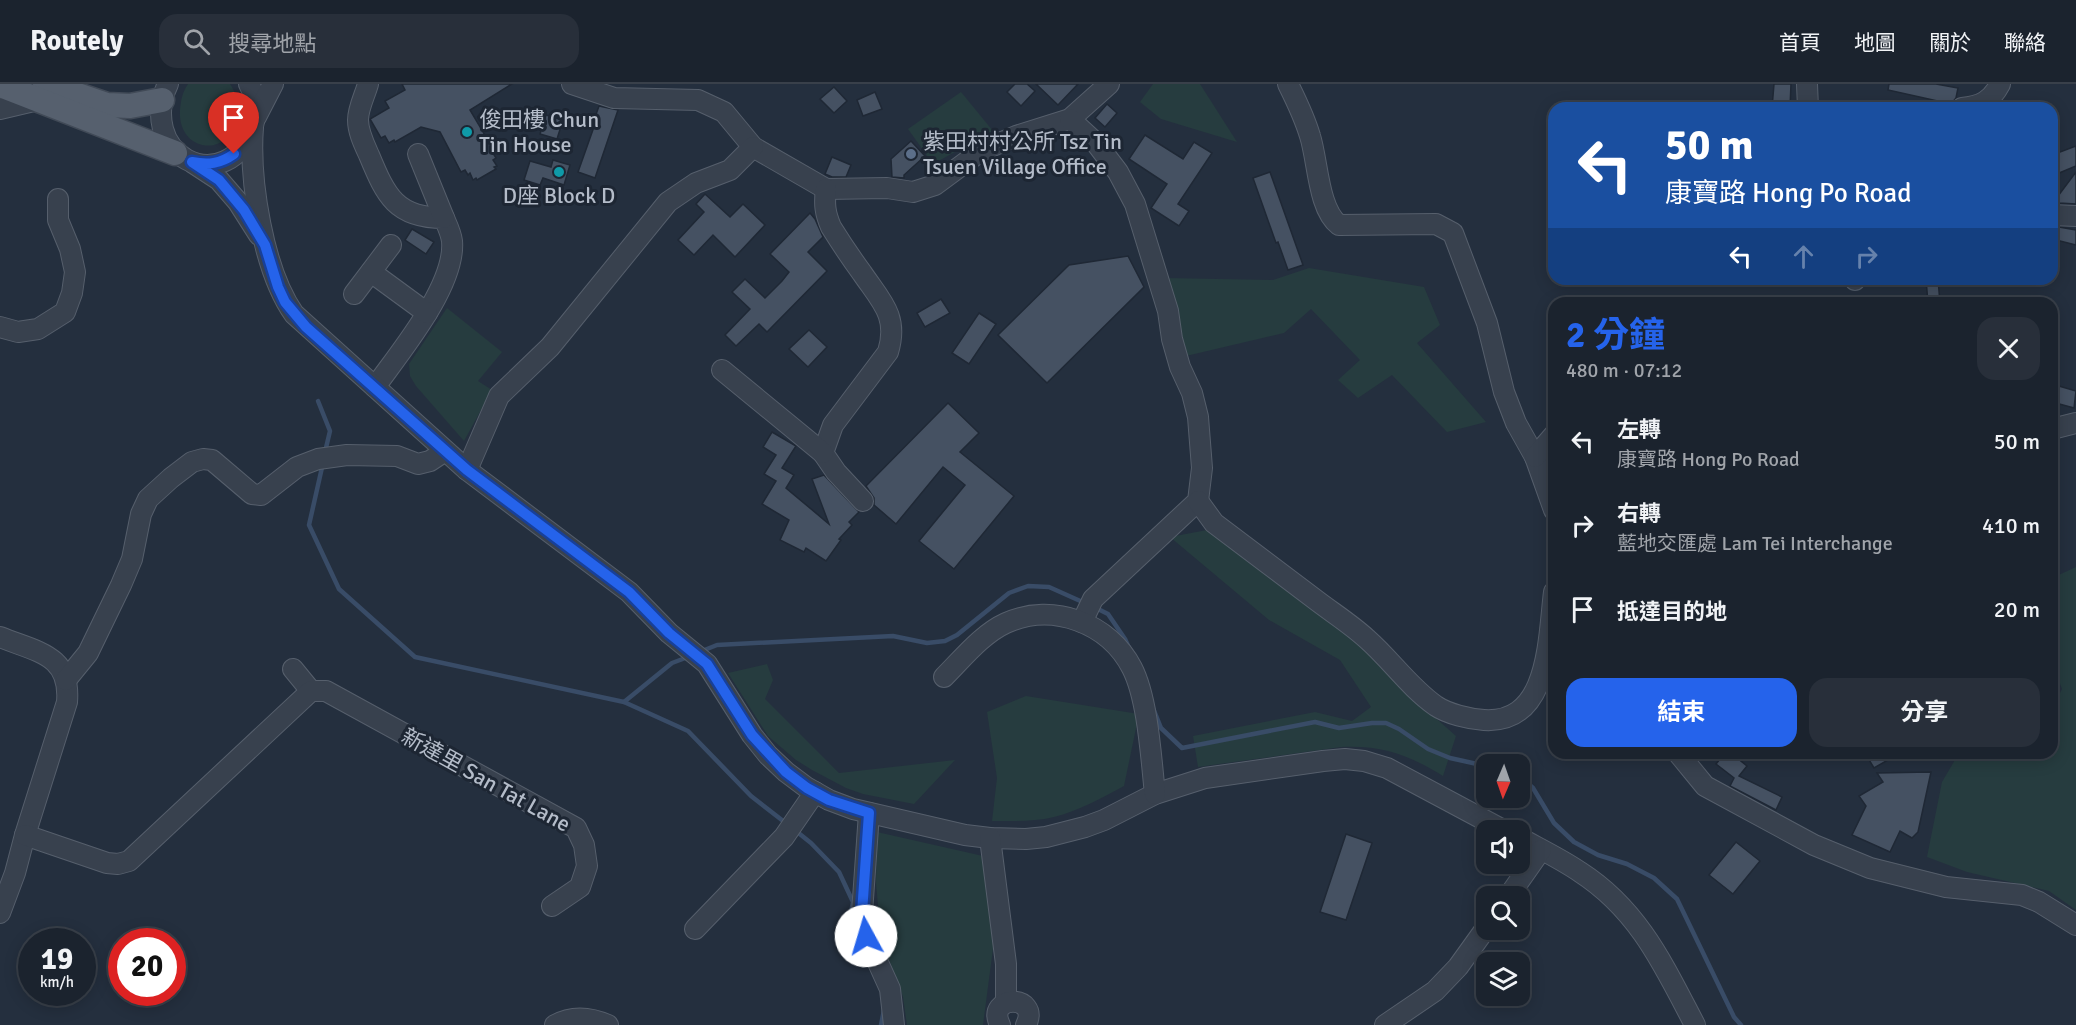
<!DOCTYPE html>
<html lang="zh-TW">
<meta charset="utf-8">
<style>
:root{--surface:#1b232e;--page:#282f3a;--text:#f1f3f6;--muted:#a0a4aa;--line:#39404a;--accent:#2563eb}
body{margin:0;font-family:Signika,"Noto Sans TC",sans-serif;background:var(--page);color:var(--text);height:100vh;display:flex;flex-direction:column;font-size:22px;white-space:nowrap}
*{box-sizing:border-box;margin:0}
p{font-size:20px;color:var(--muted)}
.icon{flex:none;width:33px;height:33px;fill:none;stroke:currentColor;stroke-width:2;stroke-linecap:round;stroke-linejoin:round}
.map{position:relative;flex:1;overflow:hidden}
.sheet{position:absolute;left:1548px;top:213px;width:510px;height:462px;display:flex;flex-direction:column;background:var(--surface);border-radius:18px;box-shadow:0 3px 15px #0003,0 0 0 2px var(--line)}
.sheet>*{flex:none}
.top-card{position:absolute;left:1548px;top:18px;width:510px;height:183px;border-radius:18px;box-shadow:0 3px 15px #0003,0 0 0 2px var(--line);background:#1a4fa0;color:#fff;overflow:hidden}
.needle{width:39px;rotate:182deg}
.fabs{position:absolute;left:1476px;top:670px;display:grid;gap:12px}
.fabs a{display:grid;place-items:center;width:54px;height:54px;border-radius:12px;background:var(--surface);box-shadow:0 3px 15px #0003,0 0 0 2px var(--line);font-size:30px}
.speed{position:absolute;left:18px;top:844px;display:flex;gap:12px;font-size:30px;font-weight:700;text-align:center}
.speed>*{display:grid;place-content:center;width:78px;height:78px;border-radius:50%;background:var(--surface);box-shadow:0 3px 15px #0003,0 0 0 2px var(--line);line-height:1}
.speed small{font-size:15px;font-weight:400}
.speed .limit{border:9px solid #d22;background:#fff;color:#111}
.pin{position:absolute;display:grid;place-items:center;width:51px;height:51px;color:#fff;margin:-62px -26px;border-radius:50% 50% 50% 0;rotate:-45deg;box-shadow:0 0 6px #0007}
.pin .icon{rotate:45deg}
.me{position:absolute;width:66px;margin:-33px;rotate:354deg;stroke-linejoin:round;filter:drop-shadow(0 0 4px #0008)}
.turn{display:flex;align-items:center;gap:21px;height:126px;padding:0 18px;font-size:27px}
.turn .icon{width:78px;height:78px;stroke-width:2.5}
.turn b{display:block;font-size:42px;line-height:51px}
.lanes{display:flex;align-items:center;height:57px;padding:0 18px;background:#0003;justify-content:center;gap:30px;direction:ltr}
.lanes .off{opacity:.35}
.round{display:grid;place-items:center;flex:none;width:63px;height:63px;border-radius:18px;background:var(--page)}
.head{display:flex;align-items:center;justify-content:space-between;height:102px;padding:0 18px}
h1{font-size:36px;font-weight:700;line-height:45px;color:var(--accent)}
.cta{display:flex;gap:12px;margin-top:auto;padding:12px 18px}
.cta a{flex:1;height:69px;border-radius:18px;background:var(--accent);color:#fff;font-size:24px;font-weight:700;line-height:69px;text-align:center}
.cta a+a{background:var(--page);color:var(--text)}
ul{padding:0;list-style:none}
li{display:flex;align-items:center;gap:18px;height:84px;padding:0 18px}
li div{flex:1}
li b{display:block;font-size:22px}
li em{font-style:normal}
header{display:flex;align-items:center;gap:36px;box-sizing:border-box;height:84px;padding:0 30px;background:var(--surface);border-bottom:2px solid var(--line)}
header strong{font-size:28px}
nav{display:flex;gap:33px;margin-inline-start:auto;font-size:21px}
.search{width:420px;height:54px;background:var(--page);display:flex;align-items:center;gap:15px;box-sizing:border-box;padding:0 21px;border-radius:18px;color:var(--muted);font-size:22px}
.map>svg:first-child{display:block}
</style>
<header>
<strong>Routely</strong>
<div class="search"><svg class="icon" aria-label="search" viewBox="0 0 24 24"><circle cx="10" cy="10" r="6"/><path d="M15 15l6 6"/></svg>搜尋地點</div>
<nav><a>首頁</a><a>地圖</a><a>關於</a><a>聯絡</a></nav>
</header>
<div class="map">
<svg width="2076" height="941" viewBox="0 0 2076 941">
<rect width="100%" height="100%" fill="#242f3e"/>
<g fill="#263c3f">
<path d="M188,0H230C237,10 237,19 236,31C233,75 177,70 180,26C181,16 182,9 188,0Z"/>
<path d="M1153,0H1200L1237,58L1161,35L1140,18Z"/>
<path d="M961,8L993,47L933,80L908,45Z"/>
<path d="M1309,184L1424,203L1440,241L1417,259L1486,338L1447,348L1392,291L1358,314L1338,296L1360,276L1311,225L1284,249L1186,272L1164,194L1273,196Z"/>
<path d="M447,224L502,268L478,297L492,306L464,357L416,302L410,292L409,280Z"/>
<path d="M1207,446L1361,562L1395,598L1456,652L1443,692C1409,671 1382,661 1341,663L1198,683L1193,652L1315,628L1352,637L1371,623L1340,576L1269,536L1170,453Z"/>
<path d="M2076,483V826L2049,807L1967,788L1927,773L1942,698L1959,669H2052V625L2062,605L2052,579V494Z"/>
<path d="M767,580L773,596L765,615L839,689L955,676L914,720L863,710L846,704L812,686L796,676L768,652L728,589Z"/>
<path d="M1026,612L1139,630L1124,702C1102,714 1078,727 1054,733C1033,738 1012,737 992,737L997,694L987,628Z"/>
<path d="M877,748L983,772L994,857L983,941H907L903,913L881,854L876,799Z"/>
</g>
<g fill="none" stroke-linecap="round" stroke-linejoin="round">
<g stroke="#394c67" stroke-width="4.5">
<path d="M318,317L330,347L325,368"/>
<path d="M323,379L309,441L339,505L415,573L624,618L672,579L688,573"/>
<path d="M1094,523L1108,530L1125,555L1130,566"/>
<path d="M702,567L717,561L893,552L927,559L945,557L957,551L1009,509L1028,502L1049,503L1087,520"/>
<path d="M624,618L688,647L751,712L787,740"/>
<path d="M1153,624L1161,644L1182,664L1315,638L1339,644L1372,639H1386L1399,645L1428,665L1450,674L1486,682"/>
<path d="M1520,692L1533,704L1554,739L1574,758L1598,771L1627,780L1654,794L1677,815L1734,933L1741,941"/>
<path d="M796,747L811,759L839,788L853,818L850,834L857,859L866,875"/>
<path d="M881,941L884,926"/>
</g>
</g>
<g fill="#455162" stroke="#1f2835" stroke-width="1.5">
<path d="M402,0H512L470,26L495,68L493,69L496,74L493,76L497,82L494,83L496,85L477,96L476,94L473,96L470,89L468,91L465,86L461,88L440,48L421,43L395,58L394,56L389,59L385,52L381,54L370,35L389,24L385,17L405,6Z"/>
<path d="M1015,0H1027L1035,7L1021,22L1007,8Z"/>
<path d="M1036,0H1078L1058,21Z"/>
<path d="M1774,0H1791L1790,24H1772Z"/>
<path d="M1889,0H1936L1958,4L1956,14L1951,20L1888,6Z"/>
<path d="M834,3L847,17L834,29L820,15Z"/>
<path d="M875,8L882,25L863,32L857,16Z"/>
<path d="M1107,20L1117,29L1105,43L1095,34Z"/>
<path d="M599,22L618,26L595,94L578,88L596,37L594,36Z"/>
<path d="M546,31L563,36L557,55L540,50Z"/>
<path d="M1145,51L1183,75L1194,58L1212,69L1178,120L1189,127L1179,142L1151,124L1167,100L1129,75Z"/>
<path d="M911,57L925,72L904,91V94L892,93L891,75Z"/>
<path d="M2076,62V82L2052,92V71Z"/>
<path d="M832,73L851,81L846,93H832L825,90Z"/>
<path d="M553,76L570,81L564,101L543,94L540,101L524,96L530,77L551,83Z"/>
<path d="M1270,88L1303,181L1288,186L1278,158L1276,159L1253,94Z"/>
<path d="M2076,88V120L2059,119L2055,116Z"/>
<path d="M705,110L730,133L743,120L765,141L735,173L713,151L694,171L678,156L704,128L696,120Z"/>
<path d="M810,129L815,135L823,153L808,168L827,187L767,248L759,240L736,262L725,251L750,225L732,208L745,195L765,214L782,197L789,188L770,170Z"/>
<path d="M2059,143L2076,146V161L2056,156Z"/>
<path d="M412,145L434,158L426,170L405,156Z"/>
<path d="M1128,172L1144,203L1047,299L998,251L1069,181Z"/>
<path d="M1926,195H1938L1940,219H1928Z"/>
<path d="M941,215L950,229L925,243L917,229Z"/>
<path d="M979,229L996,240L969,280L952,269Z"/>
<path d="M809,246L827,263L808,283L789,265Z"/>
<path d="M2052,300L2076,307L2074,324L2052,318Z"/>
<path d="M948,319L979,349L960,368L1014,412L954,485L919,457L965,401L943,383L896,440L874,421V414L866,402Z"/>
<path d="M772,348L796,362L782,384L794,391L786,404L829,440L812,395L824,391L859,428L849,438L852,441L839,455L841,456L826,477L806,464L804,468L780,456L789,436L762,420L776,397L764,390L776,371L763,363Z"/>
<path d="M1725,669H1731L1747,682L1739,692L1782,713L1776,726L1730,702L1734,694L1716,680Z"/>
<path d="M1865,669H1900L1874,684Z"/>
<path d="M1931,688L1918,748L1912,754L1900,747L1890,768L1852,751L1866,722L1859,712L1883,698L1877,689Z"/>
<path d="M1346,750L1372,759L1346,836L1320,828Z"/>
<path d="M1736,758L1760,777L1733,810L1709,791Z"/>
</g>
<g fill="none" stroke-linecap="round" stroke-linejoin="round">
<defs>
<g id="minor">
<path d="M168,0C161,14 159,29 163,45C170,72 199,89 225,77C253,64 263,26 249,0"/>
<path d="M368,0C365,11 358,24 358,36C358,48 364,60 369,71C386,112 396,134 444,134C447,141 451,149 452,157C456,201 400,268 375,303"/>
<path d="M572,0L614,14L698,16L724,28L753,63L826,105L887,104L913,108L935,101L981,67L1016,52L1070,35L1109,0"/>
<path d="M1288,0C1296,16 1305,35 1310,52C1318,77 1318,125 1339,141L1436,140L1453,149L1487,239L1504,308L1516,339L1535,373L1554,426"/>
<path d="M1807,0L1808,24"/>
<path d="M1962,24C1981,22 1991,17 2000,0"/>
<path d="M0,25L38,16"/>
<path d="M256,33L273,0"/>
<path d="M1070,35L1096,59L1118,88L1135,120L1168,227L1172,255L1180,283L1192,309L1198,333L1202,384L1198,417L1093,515L1082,538"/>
<path d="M253,43C249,96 263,186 294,230L467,386L629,508L669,549L707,580L752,651L768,671L786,688L806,703L829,716L853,725L965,751L990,754L1026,755L1046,753L1085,743L1104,736L1155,710L1205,694L1323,677L1345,675L1364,677L1387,684L1505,747"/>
<path d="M418,70L444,134"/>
<path d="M193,79L219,96L238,118L259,151"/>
<path d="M826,105C824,120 825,129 831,143C841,159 851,174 862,189C881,217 899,232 888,268L833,341L823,369L836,388L863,417"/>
<path d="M2052,131L2076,132"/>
<path d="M371,188L427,229"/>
<path d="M1855,195V196"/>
<path d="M354,210L391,161"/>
<path d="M0,243L18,248L38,245L65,228L72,209L75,188L70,165L58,136V115"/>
<path d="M722,286L823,369"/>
<path d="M2052,345L2076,339"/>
<path d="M1535,373L1554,351"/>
<path d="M467,386L499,312L550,263L668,118L696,99L730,86L753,63"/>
<path d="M1198,417L1214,439C1248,465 1282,490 1316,516C1333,529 1352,541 1367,555C1391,576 1409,603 1436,622C1448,630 1469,635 1484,636C1550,640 1548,555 1554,508"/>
<path d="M0,553C36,568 71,570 67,618L25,751L15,789L0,829"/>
<path d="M293,585L311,607"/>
<path d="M944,593C963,574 982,550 1006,539C1053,518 1109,539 1132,584C1148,615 1151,674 1155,710"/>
<path d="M66,596L88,569L121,501L132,475L141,430L148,415L171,394L192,378L203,375L212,376L252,410L261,411L297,383L318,375L347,371L397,372L418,380L430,377L445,367"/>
<path d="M1678,669L1705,702L1814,761L1870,784L1946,803L2022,811L2039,818L2076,841"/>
<path d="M869,729L862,829L866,852L890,905L894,941"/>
<path d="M25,751L107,779L118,780L129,777L311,607H326L576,744L584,761L587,782L580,803L552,822"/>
<path d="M990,754L1006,880V918"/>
<path d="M1520,754C1540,765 1561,775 1580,788C1639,826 1664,882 1695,941"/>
<path d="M1508,813L1541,766"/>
<path d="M695,845L784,753L815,708"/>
<path d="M555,941C573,931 590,933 608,941"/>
<path d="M1000,941C985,910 1041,910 1026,941"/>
<path d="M1385,941L1435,907L1458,883L1486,844"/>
</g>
<g id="major">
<path d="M45,0L107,21L130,22L162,16"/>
<path d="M0,1L175,69"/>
</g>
</defs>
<use href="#minor" stroke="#565f6c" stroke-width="22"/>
<use href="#major" stroke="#414a57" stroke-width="27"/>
<use href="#minor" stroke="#38414e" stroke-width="20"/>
<use href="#major" stroke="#56606e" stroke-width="24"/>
</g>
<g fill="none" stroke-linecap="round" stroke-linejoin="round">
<defs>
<path id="route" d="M234,70C220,80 208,81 192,78L219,96L244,126L265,161L278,203L285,218L306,243L467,386L629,508L669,549L707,580L752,651L786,688L807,704L829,716L869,729L862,829L866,852"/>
</defs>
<use href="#route" stroke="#184099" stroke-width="15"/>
<use href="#route" stroke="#2563eb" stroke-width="10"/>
</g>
<g fill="#0f9aa8" stroke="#1d2633" stroke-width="2">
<circle cx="467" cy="48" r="6"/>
<circle cx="559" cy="88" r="6"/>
</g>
<circle fill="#5c6f8a" stroke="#1d2633" stroke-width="2" cx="911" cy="70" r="6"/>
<g text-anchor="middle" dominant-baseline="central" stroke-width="6" stroke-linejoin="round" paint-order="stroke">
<g font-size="22" fill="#b4bcc9" stroke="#1d2633" text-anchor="start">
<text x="479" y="35">俊田樓 Chun<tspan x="479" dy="25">Tin House</tspan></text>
<text x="923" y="57">紫田村村公所 Tsz Tin<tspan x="923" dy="25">Tsuen Village Office</tspan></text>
<text x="559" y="111" text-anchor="middle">D座 Block D</text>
</g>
<g font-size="22" fill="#b4bcc9" stroke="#1d2633">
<text transform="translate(486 696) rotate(29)">新達里 San Tat Lane</text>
</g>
</g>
</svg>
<div class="fabs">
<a><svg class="needle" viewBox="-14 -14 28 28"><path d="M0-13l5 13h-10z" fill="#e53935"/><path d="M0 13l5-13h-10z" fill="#a0a4aa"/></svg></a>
<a><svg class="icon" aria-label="sound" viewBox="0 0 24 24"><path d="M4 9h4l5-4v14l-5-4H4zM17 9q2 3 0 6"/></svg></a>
<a><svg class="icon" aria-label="search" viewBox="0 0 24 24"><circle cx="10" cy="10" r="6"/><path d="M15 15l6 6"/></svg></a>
<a><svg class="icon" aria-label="layers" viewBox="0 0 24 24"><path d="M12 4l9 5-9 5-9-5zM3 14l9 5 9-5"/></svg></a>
</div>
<div class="speed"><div>19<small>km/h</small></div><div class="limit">20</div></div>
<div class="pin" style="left:234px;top:70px;background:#d93025"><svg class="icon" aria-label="arrive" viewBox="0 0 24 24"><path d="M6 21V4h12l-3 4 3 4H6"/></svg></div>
<svg class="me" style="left:866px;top:852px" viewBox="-20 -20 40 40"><circle r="19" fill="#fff"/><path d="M0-13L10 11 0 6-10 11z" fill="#2563eb"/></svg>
<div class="top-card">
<div class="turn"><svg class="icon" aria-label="left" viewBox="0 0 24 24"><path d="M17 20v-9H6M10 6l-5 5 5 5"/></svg><div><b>50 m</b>康寶路 Hong Po Road</div></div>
<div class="lanes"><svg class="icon" aria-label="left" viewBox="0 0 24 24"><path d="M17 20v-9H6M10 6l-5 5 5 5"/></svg><svg class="icon off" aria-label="ahead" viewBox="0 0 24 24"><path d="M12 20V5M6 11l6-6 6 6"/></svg><svg class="icon off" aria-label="right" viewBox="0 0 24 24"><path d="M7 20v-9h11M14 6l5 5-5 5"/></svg></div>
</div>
<section class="sheet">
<div class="head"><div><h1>2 分鐘</h1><p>480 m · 07:12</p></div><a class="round"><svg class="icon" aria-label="close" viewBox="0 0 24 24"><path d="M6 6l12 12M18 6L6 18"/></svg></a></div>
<ul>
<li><svg class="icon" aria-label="left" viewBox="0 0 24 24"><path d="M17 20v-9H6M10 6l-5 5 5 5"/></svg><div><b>左轉</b><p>康寶路 Hong Po Road</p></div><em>50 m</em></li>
<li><svg class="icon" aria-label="right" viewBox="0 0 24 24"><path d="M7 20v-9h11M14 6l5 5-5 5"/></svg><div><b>右轉</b><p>藍地交匯處 Lam Tei Interchange</p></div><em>410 m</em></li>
<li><svg class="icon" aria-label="arrive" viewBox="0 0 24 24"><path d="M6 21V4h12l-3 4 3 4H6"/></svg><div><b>抵達目的地</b></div><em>20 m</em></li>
</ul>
<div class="cta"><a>結束</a><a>分享</a></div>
</section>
</div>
